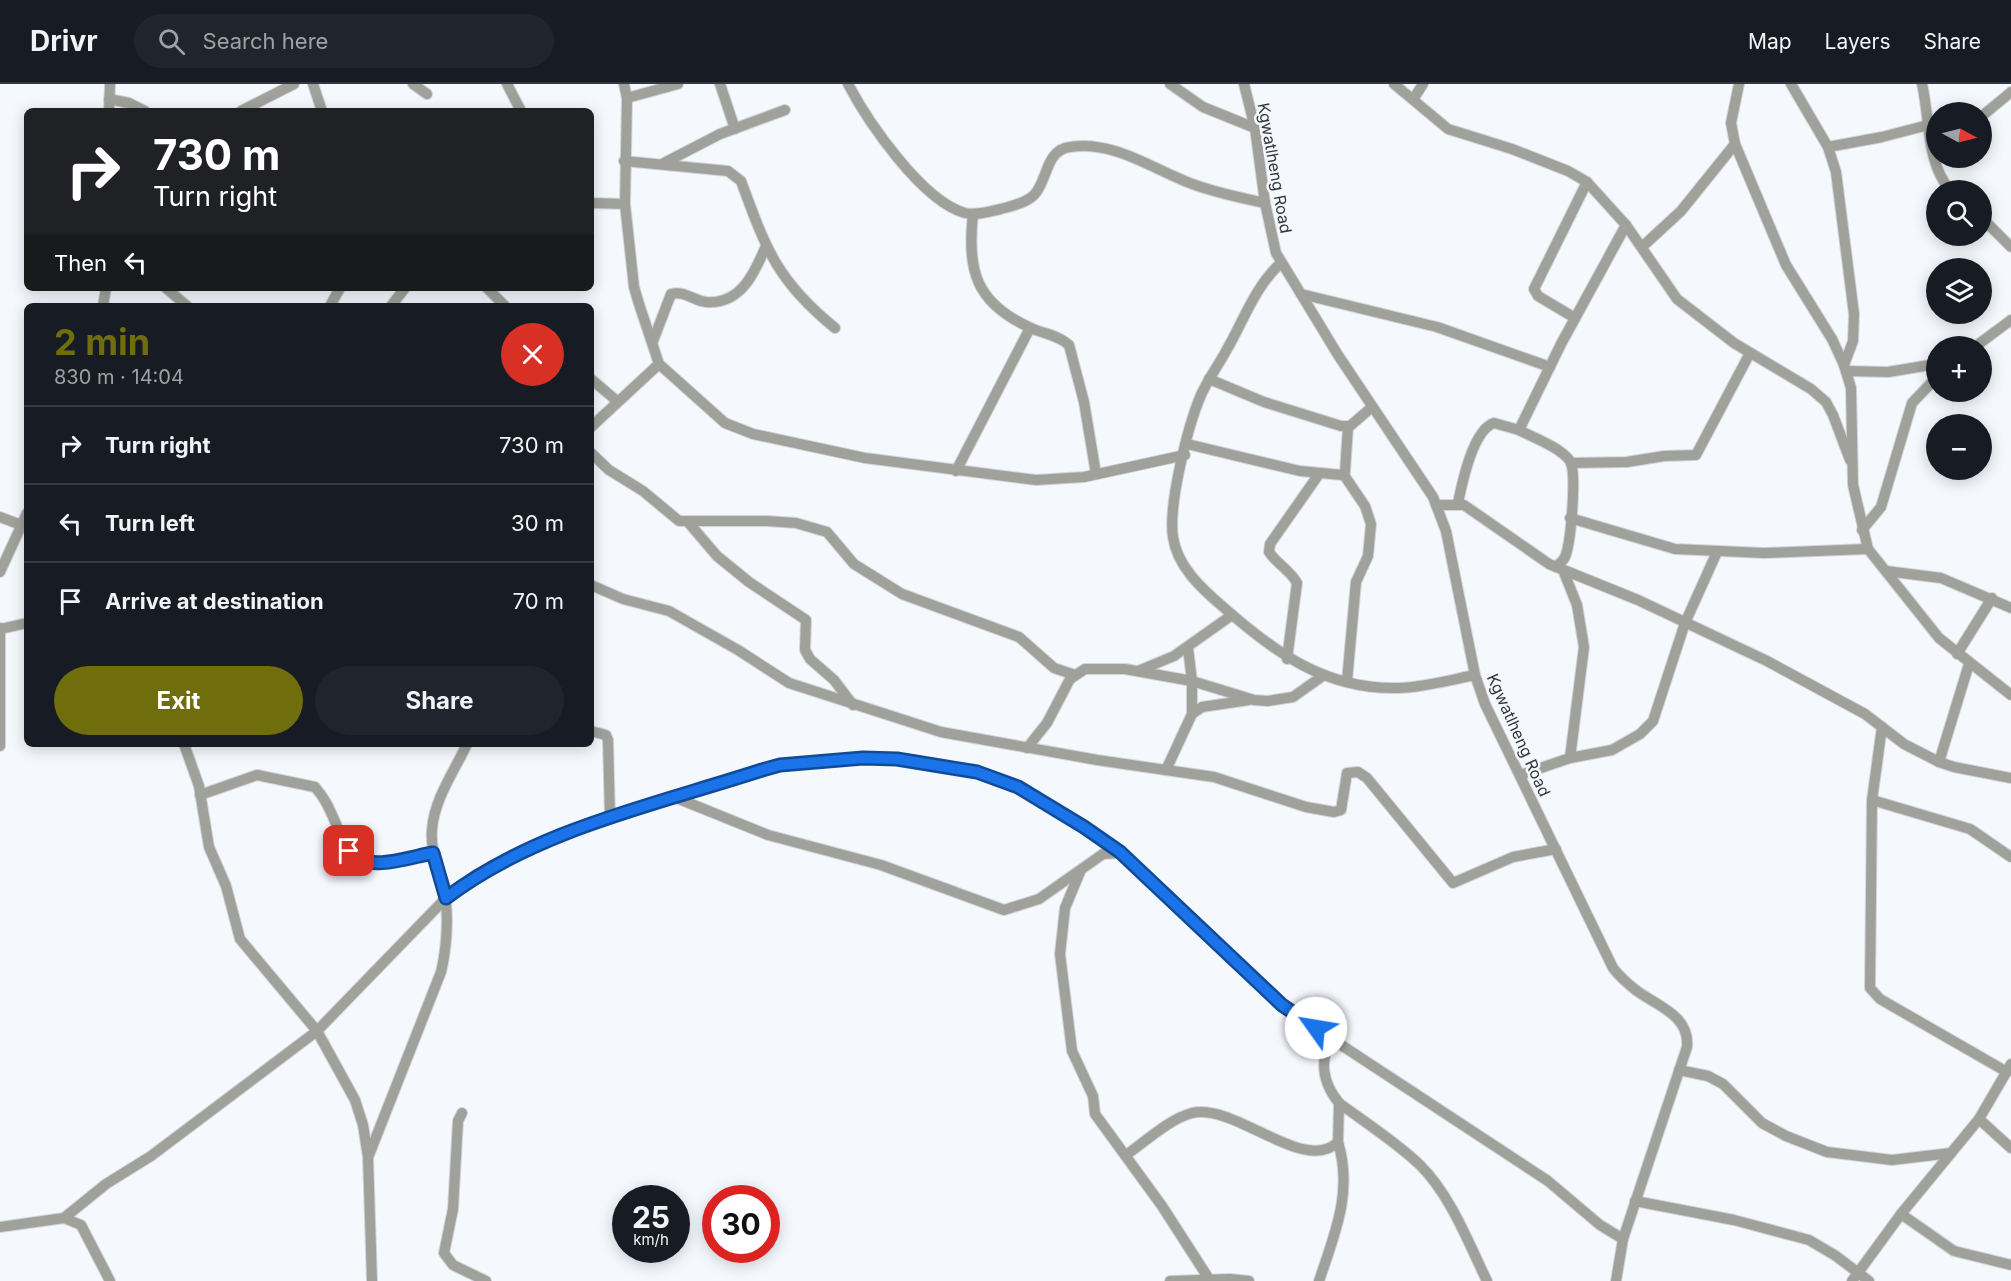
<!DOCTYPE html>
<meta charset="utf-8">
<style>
:root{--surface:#171b24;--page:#20242c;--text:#f1f3f6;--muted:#9ea1a6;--line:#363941;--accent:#706d0c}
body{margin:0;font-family:Inter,sans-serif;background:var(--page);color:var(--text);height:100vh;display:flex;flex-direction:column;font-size:22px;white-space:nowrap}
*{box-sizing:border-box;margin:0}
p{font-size:20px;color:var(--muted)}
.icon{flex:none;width:33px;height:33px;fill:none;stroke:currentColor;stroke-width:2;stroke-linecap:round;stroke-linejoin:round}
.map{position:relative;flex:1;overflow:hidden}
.sheet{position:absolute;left:24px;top:219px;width:570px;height:444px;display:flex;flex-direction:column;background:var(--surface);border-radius:9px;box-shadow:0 3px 15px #0003}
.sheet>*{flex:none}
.banner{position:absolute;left:24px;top:24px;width:570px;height:183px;border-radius:9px;box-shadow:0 3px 15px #0003;background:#202124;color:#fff;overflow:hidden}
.needle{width:39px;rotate:97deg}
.tools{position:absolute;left:1926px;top:18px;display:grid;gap:12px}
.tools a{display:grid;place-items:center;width:66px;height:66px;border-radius:50%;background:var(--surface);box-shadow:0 3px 15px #0003;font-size:30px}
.speed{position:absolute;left:612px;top:1101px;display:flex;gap:12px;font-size:30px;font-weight:700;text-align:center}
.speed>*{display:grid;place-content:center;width:78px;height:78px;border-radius:50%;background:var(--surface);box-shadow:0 3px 15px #0003;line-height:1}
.speed small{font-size:15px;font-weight:400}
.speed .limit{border:9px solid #d22;background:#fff;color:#111}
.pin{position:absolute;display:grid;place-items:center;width:51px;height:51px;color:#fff;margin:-26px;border-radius:12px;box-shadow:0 3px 9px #0006}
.me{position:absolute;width:66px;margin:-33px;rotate:302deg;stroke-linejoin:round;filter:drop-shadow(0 0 4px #0008)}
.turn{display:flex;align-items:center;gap:21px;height:126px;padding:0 30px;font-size:27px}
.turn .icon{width:78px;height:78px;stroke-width:2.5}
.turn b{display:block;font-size:42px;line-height:51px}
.then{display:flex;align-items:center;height:57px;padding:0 30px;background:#0003;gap:12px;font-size:22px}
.round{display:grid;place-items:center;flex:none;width:63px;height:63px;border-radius:32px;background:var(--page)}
.headline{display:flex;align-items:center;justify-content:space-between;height:102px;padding:0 30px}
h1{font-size:36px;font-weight:700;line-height:45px;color:var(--accent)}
.cta{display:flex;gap:12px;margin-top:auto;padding:12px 30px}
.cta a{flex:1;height:69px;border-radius:36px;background:var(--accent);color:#fff;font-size:24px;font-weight:700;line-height:69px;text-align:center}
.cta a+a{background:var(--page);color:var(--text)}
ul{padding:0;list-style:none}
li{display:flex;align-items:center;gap:18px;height:78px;padding:0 30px;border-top:2px solid var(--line)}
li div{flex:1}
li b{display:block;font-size:22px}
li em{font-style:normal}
header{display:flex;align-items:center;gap:36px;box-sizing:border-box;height:84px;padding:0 30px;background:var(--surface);border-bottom:2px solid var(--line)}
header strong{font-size:28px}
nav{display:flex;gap:33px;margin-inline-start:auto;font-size:21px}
.search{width:420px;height:54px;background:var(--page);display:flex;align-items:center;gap:15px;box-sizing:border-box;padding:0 21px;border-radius:33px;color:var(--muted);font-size:22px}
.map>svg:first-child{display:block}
</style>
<header>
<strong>Drivr</strong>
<div class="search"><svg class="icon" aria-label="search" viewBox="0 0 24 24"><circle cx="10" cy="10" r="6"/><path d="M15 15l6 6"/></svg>Search here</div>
<nav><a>Map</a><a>Layers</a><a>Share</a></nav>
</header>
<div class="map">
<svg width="2011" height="1197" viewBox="0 0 2011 1197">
<rect width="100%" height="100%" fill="#f5f8fd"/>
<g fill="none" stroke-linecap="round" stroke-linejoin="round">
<defs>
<g id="minor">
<path d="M313,0L322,27"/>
<path d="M413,0L427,10"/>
<path d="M507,0L521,27"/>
<path d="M624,0L627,14L625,120L634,203L639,220L659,280L725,339L753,350L865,374L1036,396L1084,393L1185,371"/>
<path d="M720,0L735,45"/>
<path d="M848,0C868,38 922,117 965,129C977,132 990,127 1001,125C1012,122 1026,119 1034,111C1048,97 1045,66 1070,63C1115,56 1155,87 1195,101C1218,109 1241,114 1265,119"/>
<path d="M1170,0L1203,23L1255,44"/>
<path d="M1244,0L1255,44L1265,119L1276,169L1338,271L1433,413L1446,447L1475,591L1485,620L1613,884C1620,893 1628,900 1637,907C1658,922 1690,932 1687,963L1623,1155L1616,1197"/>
<path d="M1394,0L1448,45L1512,65L1568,87L1587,98L1626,141L1677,215L1734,259L1811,305L1826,318L1833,331L1850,376"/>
<path d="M1739,0L1731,39L1735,60L1786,181L1832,255L1844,281L1851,304L1853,401L1868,465L1939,554L2011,611"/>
<path d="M1791,0L1828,63L1836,88L1854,230L1853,257L1844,281"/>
<path d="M1922,0C1930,34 1926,79 1950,106"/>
<path d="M627,14L678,0"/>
<path d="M1414,14L1423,0"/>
<path d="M109,15L129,19L145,27"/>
<path d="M109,27L110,0"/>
<path d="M241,27L294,0"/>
<path d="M1982,32L2011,8"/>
<path d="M1828,63L1882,53L1928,41"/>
<path d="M624,77L728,87L741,97C766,165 777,197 835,244"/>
<path d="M664,79L720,50L785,26"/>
<path d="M591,119L625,120"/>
<path d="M973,130C967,186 975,219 1031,244C1044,250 1058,251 1069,261L1084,318L1096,390"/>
<path d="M1982,134L2011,163"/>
<path d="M1642,163L1681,127L1735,60"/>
<path d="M1281,179C1255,202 1243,238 1226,267C1218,282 1208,295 1201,311C1188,341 1168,421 1173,453C1177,482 1201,504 1222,522C1274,568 1325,606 1399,604C1424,603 1450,596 1475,591"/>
<path d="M166,204L187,222"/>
<path d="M487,204L505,222"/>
<path d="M1301,210L1437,243L1550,283"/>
<path d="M103,222L106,204"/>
<path d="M330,222L340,204"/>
<path d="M391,222L405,204"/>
<path d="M1575,234L1538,212L1534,205L1587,98"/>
<path d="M653,257L671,210C684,206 694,217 706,218C741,221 755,188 766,162"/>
<path d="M1976,262L2011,236"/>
<path d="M1846,287L1888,288L1936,280"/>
<path d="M591,295L617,317"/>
<path d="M1209,295L1264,318L1341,342H1350L1372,323"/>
<path d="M591,343L659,280"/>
<path d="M1519,346C1534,354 1560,363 1570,377C1577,388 1571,459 1565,473C1563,477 1559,480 1556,483"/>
<path d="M1187,360L1300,387L1342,391L1345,388L1348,343"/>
<path d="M591,369L609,386L643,407L679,437H767L796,439L827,448L854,480L902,510L1019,553L1054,584L1075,591"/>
<path d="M1571,379L1627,378L1664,372L1696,371L1750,269"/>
<path d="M956,387L1030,244"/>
<path d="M1344,391L1365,422L1371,440L1368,472L1356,498L1347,597"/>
<path d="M1458,419C1462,399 1473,346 1494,339L1519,346L1561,260L1626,141"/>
<path d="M1436,421H1464L1549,480L1638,516L1767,577L1865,630L1904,660L1939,678L1954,683L2011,694"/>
<path d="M0,433L21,441"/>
<path d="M1570,434L1675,465L1764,469L1868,465"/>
<path d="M688,438L717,472L749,498L806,536L805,566L810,575L834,596L853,621"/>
<path d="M1862,446L1881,423L1912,319L1936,294"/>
<path d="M1563,486L1577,521L1584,563L1570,674"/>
<path d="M1886,487L1941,494L2011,524"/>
<path d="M0,488L27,429"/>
<path d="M591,501L623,515L669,527L738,566L789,599L941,648L1097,676L1214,693L1306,723L1334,728L1341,726L1347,689L1358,688L1367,694L1453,799L1513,773L1556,765"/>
<path d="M0,544V662"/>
<path d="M1,545L27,539"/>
<path d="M1957,570L1992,514"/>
<path d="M1287,575L1297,499C1291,487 1277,480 1269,468L1270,460L1319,390"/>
<path d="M1138,587L1174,572L1232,531"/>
<path d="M1192,630L1202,623L1249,616"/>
<path d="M1882,643L1872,716L1870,904L1880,915L2007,988"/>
<path d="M591,647L606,651L608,656L610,733"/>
<path d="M184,660L199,702L209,763L226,802L240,855L317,947L355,1016L363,1041L368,1073L372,1197"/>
<path d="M1027,664L1047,639L1070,595L1085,585H1125L1192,597L1254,616L1268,617L1293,613L1324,591"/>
<path d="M1939,678L1969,580"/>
<path d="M1166,686L1192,630V597L1188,564"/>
<path d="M1520,691L1570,674L1612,666L1640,650L1653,637L1685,539L1717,468"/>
<path d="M200,711L257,691L315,703C325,714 330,726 336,740C340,751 344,766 354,773C370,786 414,772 433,769"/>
<path d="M674,713L768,751L881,781L1004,826L1039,815L1103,770L1120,769"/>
<path d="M1872,716L1970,745L2011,773"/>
<path d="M1080,788L1065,824L1060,870L1072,967L1093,1012L1095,1030L1162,1122L1209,1195"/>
<path d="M1332,953C1319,977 1322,998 1339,1019C1366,1039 1396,1058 1420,1081C1451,1112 1468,1158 1487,1197"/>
<path d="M1679,986L1708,992L1723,1000L1762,1039L1786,1052L1827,1068L1892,1076L1951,1069"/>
<path d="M462,1029L458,1037L453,1125L444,1169L453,1181L486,1197"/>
<path d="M1979,1035L2011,1064"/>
<path d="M369,1071L441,888C447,863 449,830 444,805C440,784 430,768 432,746C434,715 454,688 467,660"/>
<path d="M1126,1071C1145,1058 1169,1035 1192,1029C1236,1019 1304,1091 1338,1058L1339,1019"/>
<path d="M1635,1117L1734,1136L1809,1156L1836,1172L1869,1197"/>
<path d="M1901,1130L1954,1167L2011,1181"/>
<path d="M64,1134L81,1141L110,1197"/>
<path d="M0,1143L64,1134L106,1100L151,1072L317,947L446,814L476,791L519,769L610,733L762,685L780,681L863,674L897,675L977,688L1018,703L1084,743L1120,769L1291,928L1548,1097L1600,1141L1623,1155"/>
<path d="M1170,1197L1230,1195L1249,1197"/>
<path d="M1319,1197C1335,1149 1353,1108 1338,1058"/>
<path d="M1852,1197L1901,1130L1979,1035L2011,980"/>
</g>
</defs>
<use href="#minor" stroke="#d2d5da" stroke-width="12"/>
<use href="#minor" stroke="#a0a19b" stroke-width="10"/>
</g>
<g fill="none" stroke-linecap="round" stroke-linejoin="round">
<defs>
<path id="route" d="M349,767C366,790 409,773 433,769L446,814C537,745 655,721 762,686L780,681L863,674L897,675L977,688L1018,703L1084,743L1120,768L1282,921L1316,944"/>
</defs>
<use href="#route" stroke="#114b97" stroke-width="15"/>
<use href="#route" stroke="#1a73e8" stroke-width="10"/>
</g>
<g text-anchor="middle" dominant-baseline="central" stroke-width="5" stroke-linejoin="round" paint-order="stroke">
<g font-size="16" fill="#33363a" stroke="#f5f8fd">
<text transform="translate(1275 84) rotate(80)">Kgwatlheng Road</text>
<text transform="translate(1519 651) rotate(66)">Kgwatlheng Road</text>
</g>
</g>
</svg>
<div class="tools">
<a><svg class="needle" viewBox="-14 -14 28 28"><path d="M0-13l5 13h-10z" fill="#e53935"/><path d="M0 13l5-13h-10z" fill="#9ea1a6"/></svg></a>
<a><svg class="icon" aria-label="search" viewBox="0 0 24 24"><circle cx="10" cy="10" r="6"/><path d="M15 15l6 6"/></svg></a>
<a><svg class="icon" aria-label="layers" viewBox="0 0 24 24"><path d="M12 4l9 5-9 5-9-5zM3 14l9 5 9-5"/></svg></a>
<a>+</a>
<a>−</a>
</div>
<div class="speed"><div>25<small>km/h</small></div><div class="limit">30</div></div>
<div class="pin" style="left:349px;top:767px;background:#d93025"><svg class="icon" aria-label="arrive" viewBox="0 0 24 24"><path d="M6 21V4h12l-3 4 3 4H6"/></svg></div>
<svg class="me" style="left:1316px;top:944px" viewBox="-20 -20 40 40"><circle r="19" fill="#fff"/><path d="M0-13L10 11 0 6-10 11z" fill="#1a73e8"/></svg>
<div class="banner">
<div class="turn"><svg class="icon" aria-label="right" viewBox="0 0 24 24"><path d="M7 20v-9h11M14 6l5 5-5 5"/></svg><div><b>730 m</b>Turn right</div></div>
<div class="then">Then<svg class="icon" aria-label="left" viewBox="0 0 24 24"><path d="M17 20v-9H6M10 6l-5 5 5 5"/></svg></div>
</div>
<section class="sheet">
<div class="headline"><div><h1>2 min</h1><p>830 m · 14:04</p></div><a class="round" style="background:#d93025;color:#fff"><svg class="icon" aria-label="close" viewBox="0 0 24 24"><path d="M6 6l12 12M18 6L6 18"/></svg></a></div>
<ul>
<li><svg class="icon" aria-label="right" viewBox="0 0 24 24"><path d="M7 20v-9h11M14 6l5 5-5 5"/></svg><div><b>Turn right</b></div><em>730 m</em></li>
<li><svg class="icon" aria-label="left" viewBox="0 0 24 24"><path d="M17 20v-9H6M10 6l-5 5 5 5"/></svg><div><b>Turn left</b></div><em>30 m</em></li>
<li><svg class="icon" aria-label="arrive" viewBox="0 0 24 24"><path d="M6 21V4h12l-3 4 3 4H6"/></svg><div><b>Arrive at destination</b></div><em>70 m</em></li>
</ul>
<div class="cta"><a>Exit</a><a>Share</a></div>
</section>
</div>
